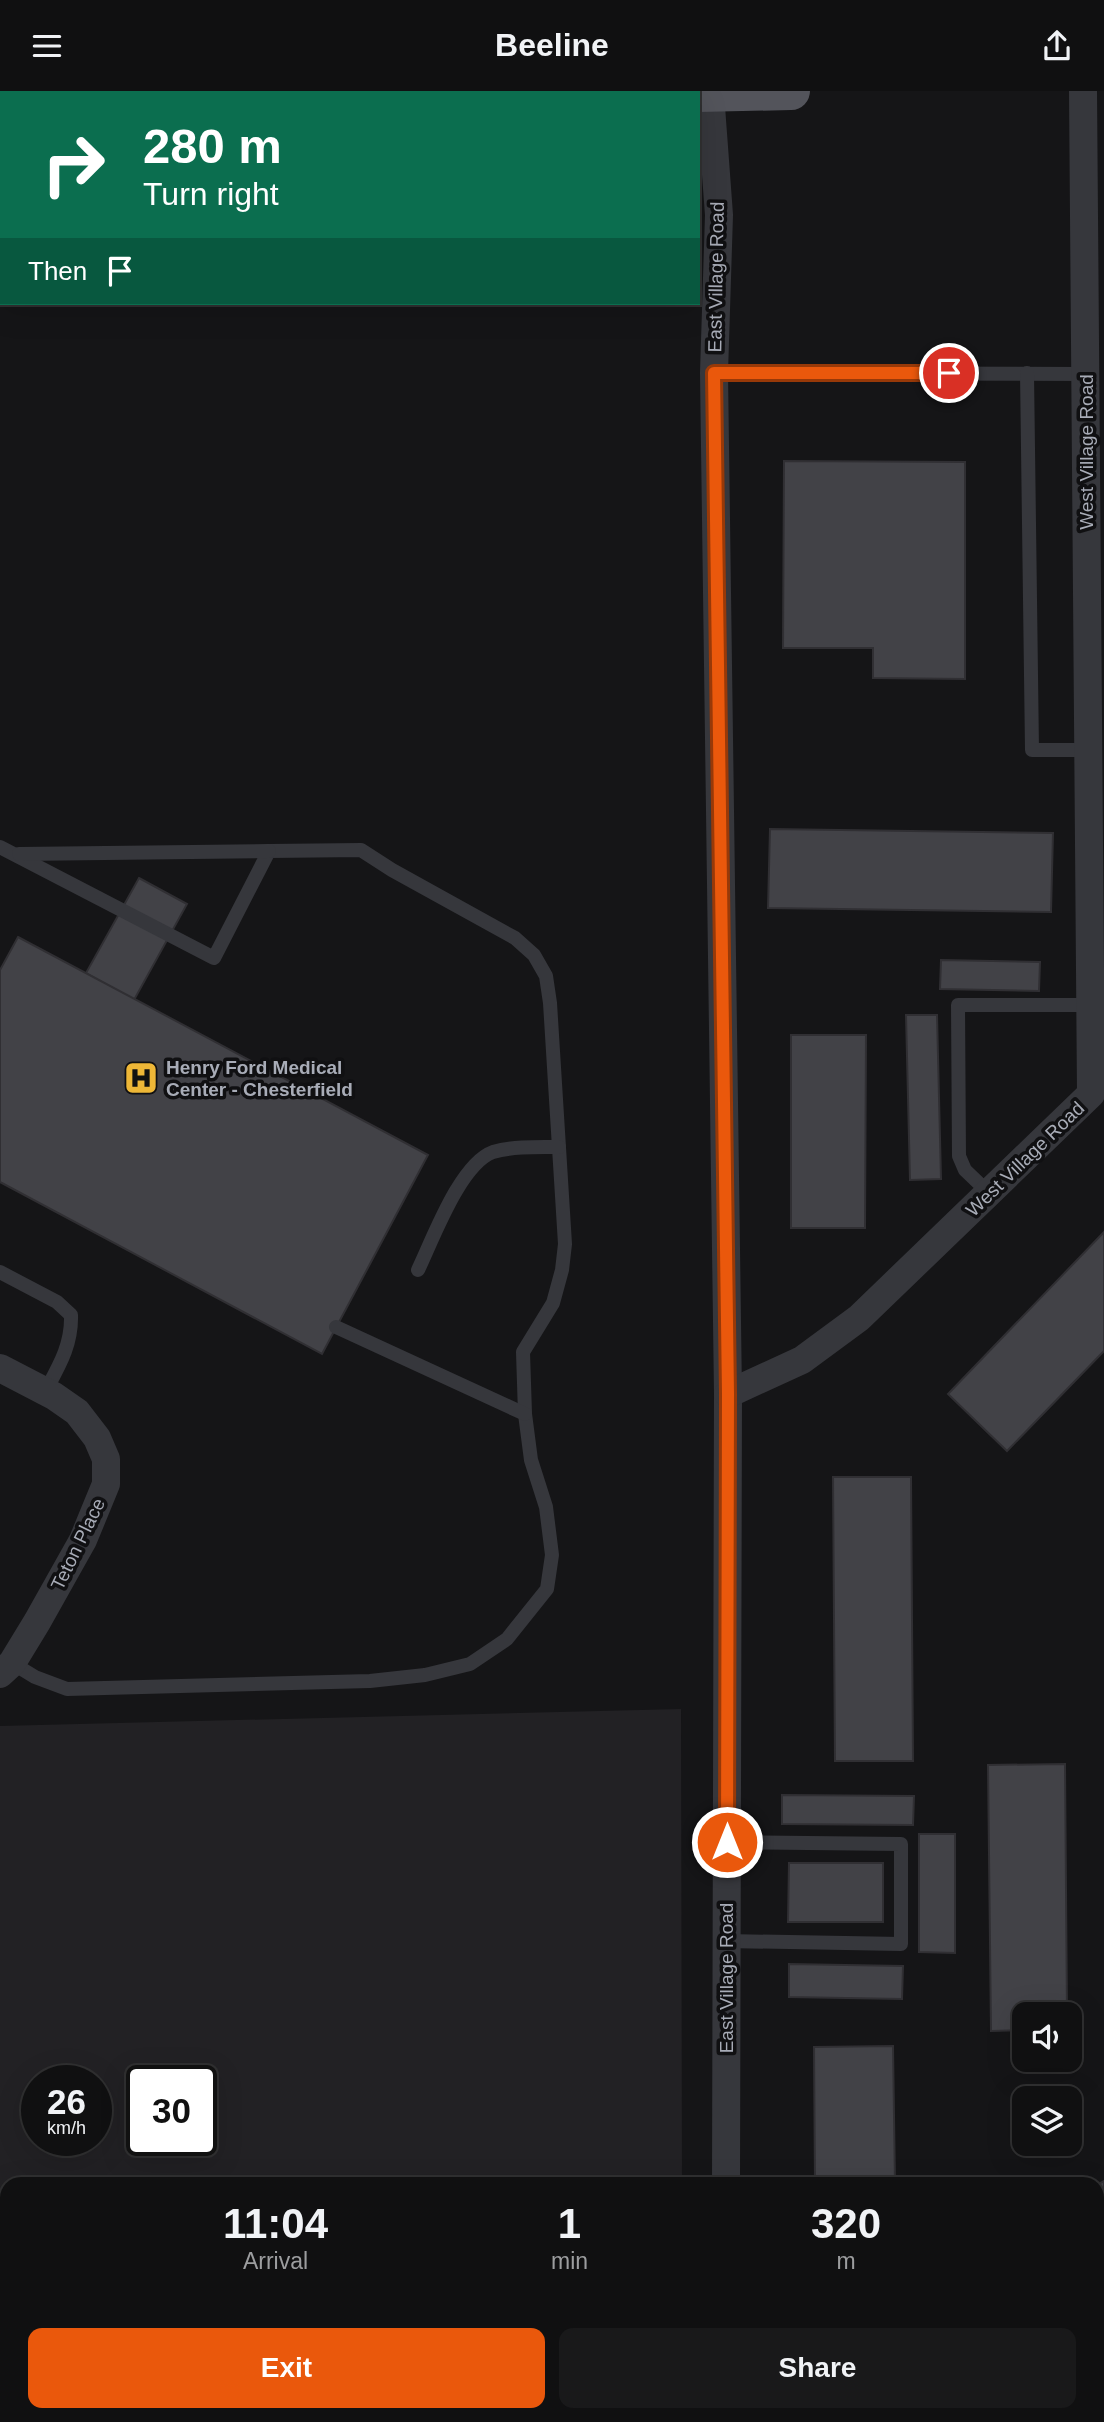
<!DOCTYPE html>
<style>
:root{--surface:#101011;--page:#19191a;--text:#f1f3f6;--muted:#9c9d9f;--line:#303031;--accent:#ea580c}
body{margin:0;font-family:Arial,sans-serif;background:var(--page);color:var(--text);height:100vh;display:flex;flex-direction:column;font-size:26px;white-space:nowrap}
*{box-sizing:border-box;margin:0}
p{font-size:23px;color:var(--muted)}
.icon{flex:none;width:38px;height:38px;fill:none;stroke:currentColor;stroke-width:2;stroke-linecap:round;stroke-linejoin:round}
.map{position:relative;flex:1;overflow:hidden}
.drawer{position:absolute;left:0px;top:2086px;width:1104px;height:245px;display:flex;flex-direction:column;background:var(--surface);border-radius:21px 21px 0 0;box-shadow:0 7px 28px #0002,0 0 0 2px var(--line)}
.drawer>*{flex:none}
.guide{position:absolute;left:0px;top:0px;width:700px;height:214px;box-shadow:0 7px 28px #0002,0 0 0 2px var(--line);background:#0b6e4f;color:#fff;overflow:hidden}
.tools{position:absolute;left:1012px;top:1911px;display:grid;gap:14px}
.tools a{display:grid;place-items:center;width:70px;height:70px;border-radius:14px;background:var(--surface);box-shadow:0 7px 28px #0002,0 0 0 2px var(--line);font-size:35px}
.speed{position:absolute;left:21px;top:1974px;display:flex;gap:14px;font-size:35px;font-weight:700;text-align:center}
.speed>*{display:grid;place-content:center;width:91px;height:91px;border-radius:50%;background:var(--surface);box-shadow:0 7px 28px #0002,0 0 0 2px var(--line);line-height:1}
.speed small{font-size:18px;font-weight:400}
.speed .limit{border:4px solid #111;border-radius:10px;background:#fff;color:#111}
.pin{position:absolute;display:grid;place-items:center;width:60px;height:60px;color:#fff;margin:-30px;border:4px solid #fff;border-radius:50%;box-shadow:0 2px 7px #0007}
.me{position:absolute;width:77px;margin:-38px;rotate:0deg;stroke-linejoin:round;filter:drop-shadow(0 0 5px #0008)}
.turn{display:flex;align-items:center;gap:24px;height:147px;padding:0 28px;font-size:32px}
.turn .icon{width:91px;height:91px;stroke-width:2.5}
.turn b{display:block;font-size:49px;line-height:60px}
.then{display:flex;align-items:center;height:66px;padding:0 28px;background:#0003;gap:14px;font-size:26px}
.eta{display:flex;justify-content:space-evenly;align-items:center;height:119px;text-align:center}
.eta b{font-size:42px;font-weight:800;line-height:49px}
.button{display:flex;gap:14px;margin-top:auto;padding:14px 28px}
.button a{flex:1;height:80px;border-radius:14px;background:var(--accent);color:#fff;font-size:28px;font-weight:800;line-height:80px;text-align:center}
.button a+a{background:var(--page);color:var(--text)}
header{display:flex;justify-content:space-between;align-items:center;height:91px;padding:0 28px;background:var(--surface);font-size:32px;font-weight:800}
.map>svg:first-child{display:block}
</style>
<header><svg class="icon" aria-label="menu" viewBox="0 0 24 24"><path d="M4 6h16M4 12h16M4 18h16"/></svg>Beeline<svg class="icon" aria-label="share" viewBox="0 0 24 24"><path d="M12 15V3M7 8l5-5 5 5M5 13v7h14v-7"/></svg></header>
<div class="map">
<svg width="1104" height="2331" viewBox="0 0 1104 2331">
<rect width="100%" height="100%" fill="#151517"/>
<path fill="#222124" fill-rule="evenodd" d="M681,1618L682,2093H7V2318H0V1635ZM37,1990H96V2049H37ZM142,1990H201V2049H142Z"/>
<g fill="#424247" stroke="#302f33" stroke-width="2">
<path d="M784,370L965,371V588L873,587V557H783Z"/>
<path d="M770,738L1053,742L1051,821L768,817Z"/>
<path d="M139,787L187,813L134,909L86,882Z"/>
<path d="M18,846L428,1064L322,1263L0,1091V879Z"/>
<path d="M941,869L1040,871L1039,900L940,898Z"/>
<path d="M906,924H937L941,1088L910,1089Z"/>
<path d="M791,944H866L865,1137H791Z"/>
<path d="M1104,1141V1260L1007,1360L948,1303Z"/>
<path d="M833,1386H911L913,1670H835Z"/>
<path d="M1065,1673L1067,1923H1024V1939L991,1940L988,1674Z"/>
<path d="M782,1704L914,1705L913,1734L782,1733Z"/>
<path d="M919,1743H955V1862L919,1861Z"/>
<path d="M789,1772H883V1831H788Z"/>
<path d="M789,1873L903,1875L902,1908L789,1906Z"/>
<path d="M893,1955L895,2093H815L814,1956Z"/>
<path d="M1104,2090V2190L1097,2194V2094Z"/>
<path d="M226,2324H557V2331H153V2327Z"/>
</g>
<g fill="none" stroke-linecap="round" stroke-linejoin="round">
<g stroke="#36373c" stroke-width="14">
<path d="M714,282L1086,283"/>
<path d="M1027,282L1032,659H1089"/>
<path d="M0,756L214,867L269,760L361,759L392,779L515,847L534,864L546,885L550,912L565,1153L562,1179L553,1212L523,1261L525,1323L531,1369L546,1416L552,1464L547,1498L507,1548L470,1573L425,1584L370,1590L67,1598L35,1586L12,1572"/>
<path d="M19,763L269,760"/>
<path d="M989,1102L965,1079L959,1065L958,914H1091"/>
<path d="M418,1179C433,1148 460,1073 493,1061C514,1055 538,1056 559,1056"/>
<path d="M0,1181L57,1211L71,1224C72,1254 59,1275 45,1301"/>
<path d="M336,1236L525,1323"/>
<path d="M726,1850L901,1853V1753L727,1751"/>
</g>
<g stroke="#36373c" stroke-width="28">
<path d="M245,0V2"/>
<path d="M710,2L719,124L714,282L728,1303L726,2093"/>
<path d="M0,1277L54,1305L77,1321L97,1347L106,1368V1393L83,1449L37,1531L12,1572L0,1583"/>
<path d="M728,1303L802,1269L859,1227L1091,1003L1083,0"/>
<path d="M1097,2314L1104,2311"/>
<path d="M732,2324V2331"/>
<path d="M1050,2331L1070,2324"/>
</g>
<g stroke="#53545b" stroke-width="38">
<path d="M698,2L791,0"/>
<path d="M0,28H2"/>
</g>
</g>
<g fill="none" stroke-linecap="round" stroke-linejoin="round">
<defs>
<path id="route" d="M727,1751L728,1303L714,282H949"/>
</defs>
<use href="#route" stroke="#983908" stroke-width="18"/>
<use href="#route" stroke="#ea580c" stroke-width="12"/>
</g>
<defs>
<symbol id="hospital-square" viewBox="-11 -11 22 22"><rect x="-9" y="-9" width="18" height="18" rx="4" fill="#eeb737" stroke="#101012"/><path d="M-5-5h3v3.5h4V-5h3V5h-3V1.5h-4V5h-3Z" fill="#111"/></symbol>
</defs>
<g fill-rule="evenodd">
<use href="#hospital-square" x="122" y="968" width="38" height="38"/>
</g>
<g text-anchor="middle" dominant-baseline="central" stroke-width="7" stroke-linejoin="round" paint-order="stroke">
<g font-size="19" fill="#a8acb7" stroke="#101012">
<text transform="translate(716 186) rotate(-89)">East Village Road</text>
<text transform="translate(1086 361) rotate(-90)">West Village Road</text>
<text transform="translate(1025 1068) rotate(-44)">West Village Road</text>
<text transform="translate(78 1453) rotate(-64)">Teton Place</text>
<text transform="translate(726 1887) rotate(-90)">East Village Road</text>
</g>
<g font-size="19" font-weight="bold" fill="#a8acb7" stroke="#101012" text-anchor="start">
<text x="166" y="976">Henry Ford Medical<tspan x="166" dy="22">Center - Chesterfield</tspan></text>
</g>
</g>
</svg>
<div class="tools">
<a><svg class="icon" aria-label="sound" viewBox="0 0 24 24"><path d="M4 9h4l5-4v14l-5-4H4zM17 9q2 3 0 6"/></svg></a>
<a><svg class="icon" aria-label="layers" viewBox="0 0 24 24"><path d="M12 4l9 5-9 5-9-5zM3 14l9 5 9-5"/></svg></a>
</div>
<div class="speed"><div>26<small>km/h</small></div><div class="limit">30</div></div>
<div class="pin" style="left:949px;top:282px;background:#d93025"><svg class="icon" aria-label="arrive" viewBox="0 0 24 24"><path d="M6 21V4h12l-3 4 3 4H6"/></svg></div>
<svg class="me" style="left:727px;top:1751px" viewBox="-20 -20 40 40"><circle r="17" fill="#ea580c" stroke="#fff" stroke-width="3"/><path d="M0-11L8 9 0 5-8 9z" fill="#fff"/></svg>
<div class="guide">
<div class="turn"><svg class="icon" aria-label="right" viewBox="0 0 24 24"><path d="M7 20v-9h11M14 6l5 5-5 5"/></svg><div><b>280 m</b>Turn right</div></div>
<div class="then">Then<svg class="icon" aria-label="arrive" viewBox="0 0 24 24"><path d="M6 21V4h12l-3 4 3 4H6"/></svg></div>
</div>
<section class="drawer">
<div class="eta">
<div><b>11:04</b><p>Arrival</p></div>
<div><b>1</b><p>min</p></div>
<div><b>320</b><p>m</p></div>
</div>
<div class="button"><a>Exit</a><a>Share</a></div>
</section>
</div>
